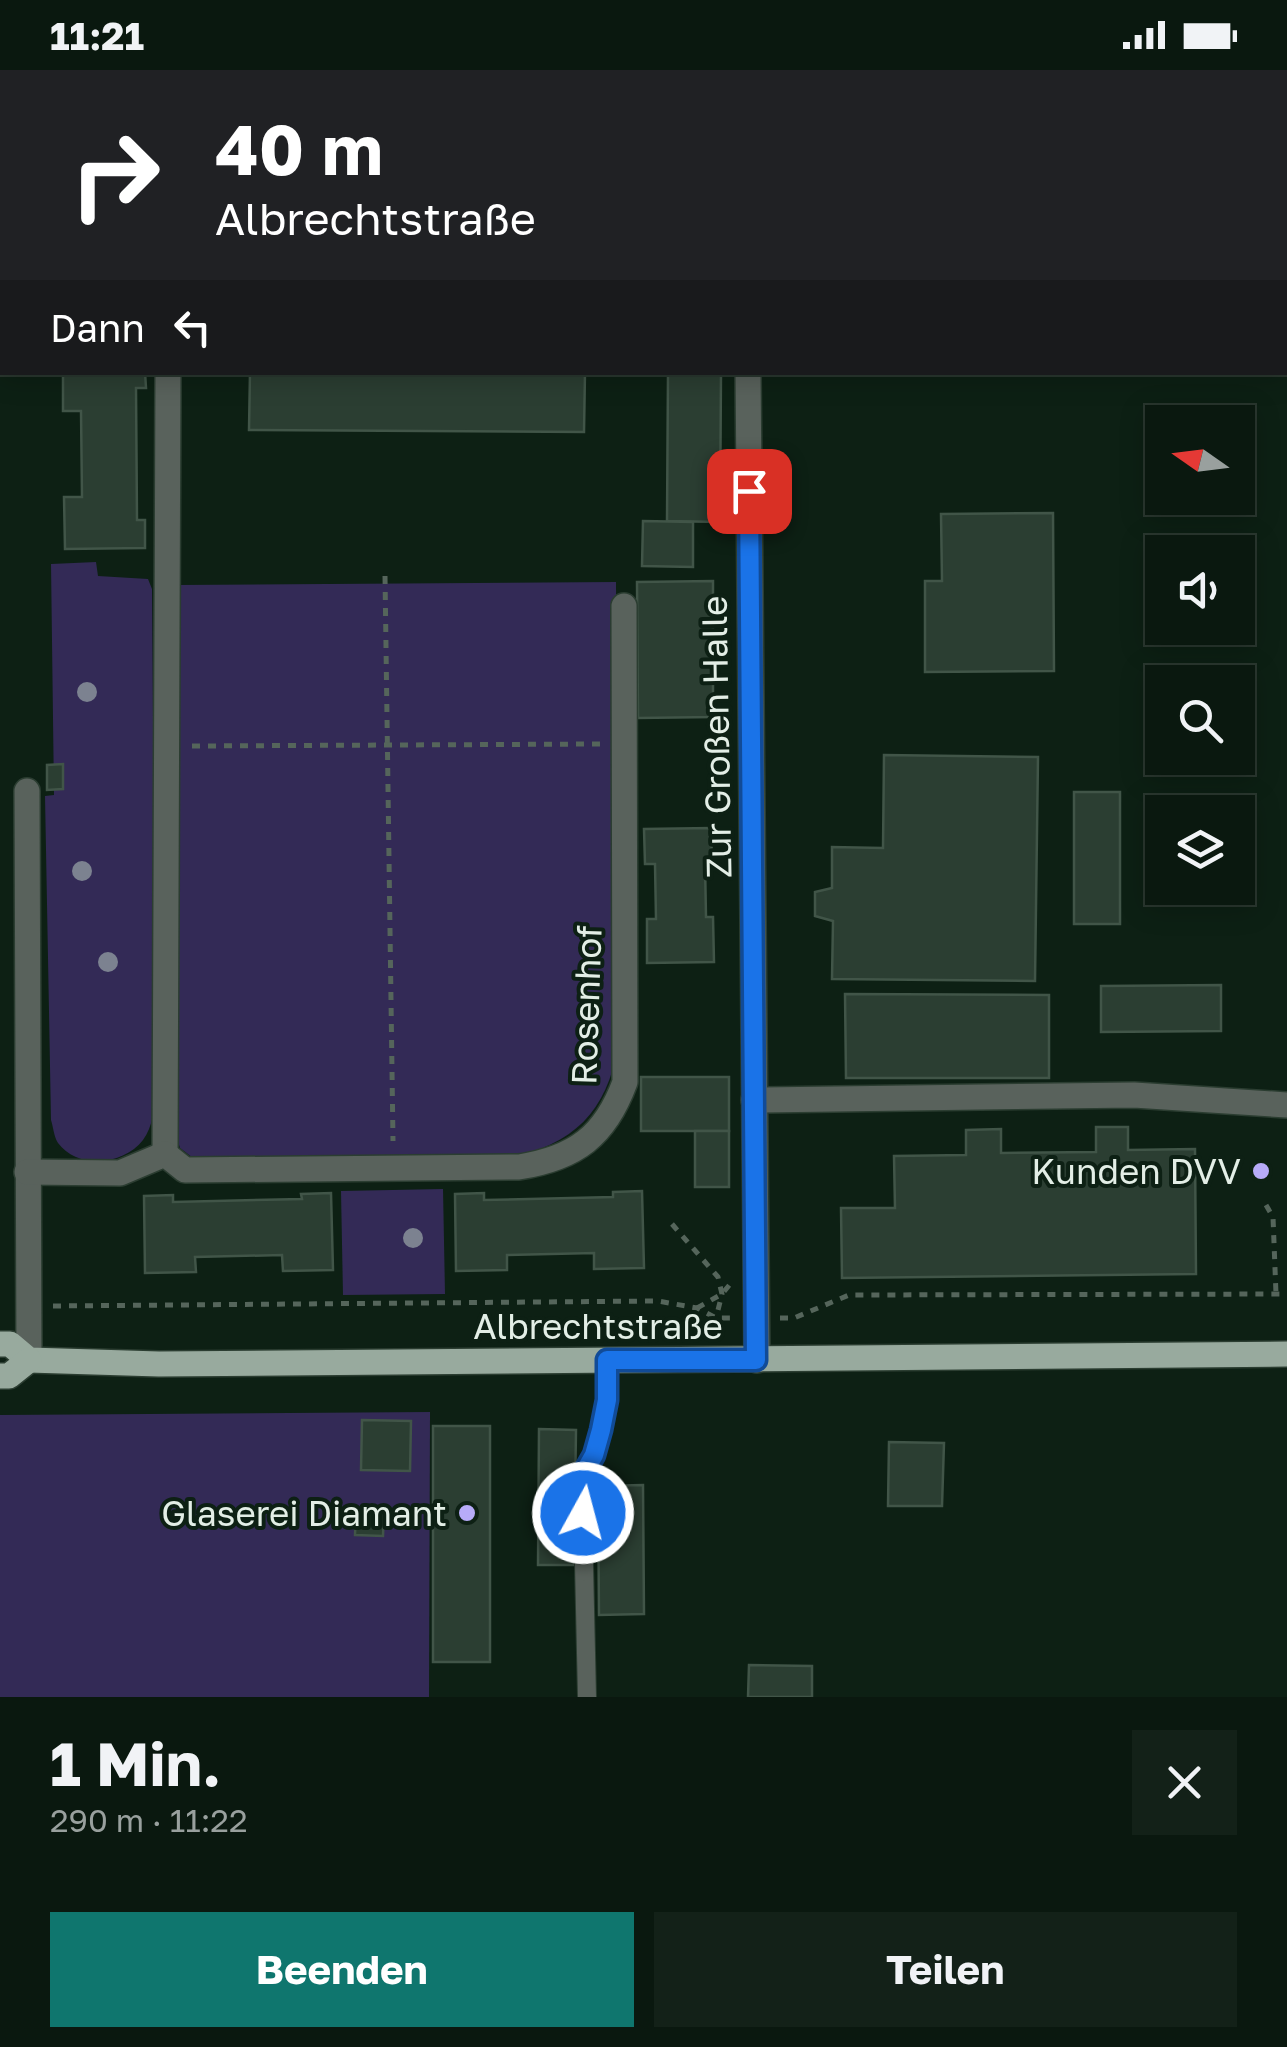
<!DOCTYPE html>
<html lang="de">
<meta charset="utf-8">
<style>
:root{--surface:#0a180f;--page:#132118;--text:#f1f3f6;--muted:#99a09e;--line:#2a372f;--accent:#0f766e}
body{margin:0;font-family:"Golos Text",sans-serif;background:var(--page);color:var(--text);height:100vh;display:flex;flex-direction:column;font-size:38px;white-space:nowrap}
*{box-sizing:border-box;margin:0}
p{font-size:32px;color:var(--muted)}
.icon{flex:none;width:55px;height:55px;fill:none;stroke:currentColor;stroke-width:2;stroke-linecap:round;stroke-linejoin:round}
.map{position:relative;height:1627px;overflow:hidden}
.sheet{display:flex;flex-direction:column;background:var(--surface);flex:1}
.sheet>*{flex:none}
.banner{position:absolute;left:0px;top:0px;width:1288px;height:305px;box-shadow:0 5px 25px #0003,0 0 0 2px var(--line);background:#202124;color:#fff;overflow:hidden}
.needle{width:65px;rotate:284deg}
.tools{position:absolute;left:1145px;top:335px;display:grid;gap:20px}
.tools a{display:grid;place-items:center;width:110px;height:110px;border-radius:0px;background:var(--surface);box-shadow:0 5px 25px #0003,0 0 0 2px var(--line);font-size:50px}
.pin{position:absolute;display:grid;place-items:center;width:85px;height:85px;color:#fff;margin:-42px;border-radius:20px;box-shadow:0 5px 15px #0006}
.me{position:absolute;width:110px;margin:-55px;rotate:7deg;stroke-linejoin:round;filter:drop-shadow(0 0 8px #0008)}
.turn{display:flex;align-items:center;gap:35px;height:210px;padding:0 50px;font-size:45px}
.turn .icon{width:130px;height:130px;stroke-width:2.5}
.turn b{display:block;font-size:70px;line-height:85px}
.then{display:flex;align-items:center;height:95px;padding:0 50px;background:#0003;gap:20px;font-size:38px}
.round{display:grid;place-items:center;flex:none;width:105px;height:105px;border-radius:0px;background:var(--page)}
.overview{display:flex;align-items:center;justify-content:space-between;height:170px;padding:0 50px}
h1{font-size:60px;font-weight:700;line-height:75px}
.button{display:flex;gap:20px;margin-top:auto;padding:20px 50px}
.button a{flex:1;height:115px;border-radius:0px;background:var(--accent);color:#fff;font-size:40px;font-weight:700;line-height:115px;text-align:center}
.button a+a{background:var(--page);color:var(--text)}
.status{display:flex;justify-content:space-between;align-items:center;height:70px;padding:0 50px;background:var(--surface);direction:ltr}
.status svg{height:28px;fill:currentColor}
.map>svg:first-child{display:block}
</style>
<div class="status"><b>11:21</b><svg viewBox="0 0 49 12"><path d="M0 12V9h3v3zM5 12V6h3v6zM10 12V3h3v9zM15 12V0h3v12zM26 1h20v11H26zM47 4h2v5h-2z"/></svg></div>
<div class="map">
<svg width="1287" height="1627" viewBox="0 0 1287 1627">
<rect width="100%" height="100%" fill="#0d2014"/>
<g fill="#332a56">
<path d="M96,492L98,506L148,509L152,519L156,1024C154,1040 153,1056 143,1070C124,1095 78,1100 58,1073C54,1067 53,1056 51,1050L45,726L54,725L51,494Z"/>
<path d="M616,512L618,976C607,1042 573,1075 508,1088L197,1091L180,1078L176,1065L177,515Z"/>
<path d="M443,1119L445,1224L343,1225L341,1121Z"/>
<path d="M430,1342L429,1627H0V1345Z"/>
</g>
<g fill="#2b3e32" stroke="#415548" stroke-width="2.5">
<rect x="221" y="0" width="88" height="2"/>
<rect x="309" y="0" width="208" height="2"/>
<rect x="559" y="0" width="86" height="2"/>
<path d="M63,302H145L146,318H136L137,450H145V478L65,479L64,427H82L81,341H63Z"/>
<path d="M250,302H585L584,362L249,360Z"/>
<path d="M668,303H721L720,452L667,451Z"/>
<path d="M1053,443L1054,601L925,602V511H942L941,444Z"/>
<path d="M643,451L693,452V497L642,496Z"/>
<path d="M713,511V647L638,648L637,512Z"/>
<rect x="1174" y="558" width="27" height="9"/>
<path d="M884,685L1038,687L1035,911L832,909L833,851L815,846V822L832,818V777L883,778Z"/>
<path d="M63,694V719L47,720V695Z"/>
<rect x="1074" y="722" width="46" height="132"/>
<path d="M711,758L712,793H705L706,847H713L714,892L647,893V849H656L655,794H645L644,759Z"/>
<path d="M1221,915V961L1101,962V916Z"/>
<path d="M845,924L1049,925V1008H846Z"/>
<rect x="641" y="1007" width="88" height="54"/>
<path d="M1096,1057H1128V1080L1195,1079L1196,1204L842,1208L841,1138H895L894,1086L966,1085V1060L1001,1059V1083L1096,1082Z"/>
<rect x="695" y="1061" width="34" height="56"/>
<path d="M642,1121L644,1198L594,1199V1183L507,1185V1200L456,1201L455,1124L484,1123V1130L613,1127V1122Z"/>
<path d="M331,1123L333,1200L283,1201L282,1185L195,1187L196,1202L145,1203L144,1126L173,1125V1132L302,1129L301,1124Z"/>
<path d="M362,1350L411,1351L410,1401L361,1400Z"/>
<rect x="433" y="1356" width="57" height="236"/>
<path d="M539,1359L576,1360L574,1495H538Z"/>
<path d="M889,1372L944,1373L942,1436H888Z"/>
<path d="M643,1415L644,1544L599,1545L598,1416Z"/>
<path d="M356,1438L384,1439L383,1466L355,1465Z"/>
<path d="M749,1595L812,1596V1627H748Z"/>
</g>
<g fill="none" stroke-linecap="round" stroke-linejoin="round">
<defs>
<path id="lane" d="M587,1627L582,1406C603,1370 607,1332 607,1291"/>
<g id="street">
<path d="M772,2V0"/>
<path d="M748,302L757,1290"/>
<path d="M27,721L29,1290"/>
<path d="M754,1030L1134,1025L1287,1035"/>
<path d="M165,1084L168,302"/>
<path d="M27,1102L120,1103L165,1084L185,1100L519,1097C576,1088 605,1066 625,1012L624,536"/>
</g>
<g id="primary">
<path d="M0,1274H10L29,1290L159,1294L1287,1284"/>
<path d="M0,1306H9L29,1290"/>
</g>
</defs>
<use href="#lane" stroke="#2b3d31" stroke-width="20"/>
<use href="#street" stroke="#2b3d31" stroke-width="28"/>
<use href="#primary" stroke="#2b3d31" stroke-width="28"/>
<g stroke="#55655b" stroke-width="5" stroke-dasharray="8 8" stroke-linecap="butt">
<path d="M385,506L393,1071"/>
<path d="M192,676L601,674"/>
<path d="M1266,1135L1273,1147L1276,1224"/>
<path d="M672,1154L718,1207L722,1224L716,1248"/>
<path d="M53,1236L658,1231L697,1238L716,1248H734"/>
<path d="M697,1238L722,1224L731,1213"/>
<path d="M780,1248H794L849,1225L1287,1224"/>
</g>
<use href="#lane" stroke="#59625c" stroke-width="18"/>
<use href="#street" stroke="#59625c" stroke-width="25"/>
<use href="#primary" stroke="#98aa9e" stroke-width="25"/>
</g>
<g fill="#7c8290">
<circle cx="87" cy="622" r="10"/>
<circle cx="82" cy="801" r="10"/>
<circle cx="108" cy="892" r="10"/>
<circle cx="413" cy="1168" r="10"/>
</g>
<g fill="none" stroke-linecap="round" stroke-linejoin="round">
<defs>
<path id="route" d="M583,1443L582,1406L594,1385L601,1360L607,1330V1290H756L749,421"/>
</defs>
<use href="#route" stroke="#114b97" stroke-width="25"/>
<use href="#route" stroke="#1a73e8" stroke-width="18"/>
</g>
<g fill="#b7abf8" stroke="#0d2014" stroke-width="4">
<circle cx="1261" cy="1101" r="10"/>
<circle cx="467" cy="1443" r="10"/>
</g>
<g text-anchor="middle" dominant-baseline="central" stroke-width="8" stroke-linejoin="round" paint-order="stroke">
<g font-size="35" fill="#e3eee6" stroke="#0d2014">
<text transform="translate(716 667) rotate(-91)">Zur Großen Halle</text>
<text transform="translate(586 935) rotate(-88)">Rosenhof</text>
<text x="598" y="1256">Albrechtstraße</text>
</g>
<g font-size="35" fill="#e3eee6" stroke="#0d2014" text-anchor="end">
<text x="1241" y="1101">Kunden DVV</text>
<text x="447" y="1443">Glaserei Diamant</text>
</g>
</g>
</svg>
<div class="tools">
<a><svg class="needle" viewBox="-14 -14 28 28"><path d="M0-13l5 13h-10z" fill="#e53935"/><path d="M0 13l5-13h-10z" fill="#99a09e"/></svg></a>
<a><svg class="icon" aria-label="sound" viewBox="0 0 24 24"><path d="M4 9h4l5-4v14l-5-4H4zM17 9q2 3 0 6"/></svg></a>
<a><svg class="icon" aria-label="search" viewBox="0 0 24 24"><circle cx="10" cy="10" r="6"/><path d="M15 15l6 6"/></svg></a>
<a><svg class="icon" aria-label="layers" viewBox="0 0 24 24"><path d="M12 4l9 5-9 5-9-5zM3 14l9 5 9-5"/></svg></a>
</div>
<div class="pin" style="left:749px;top:421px;background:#d93025"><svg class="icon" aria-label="arrive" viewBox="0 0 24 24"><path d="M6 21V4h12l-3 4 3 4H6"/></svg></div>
<svg class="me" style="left:583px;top:1443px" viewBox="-20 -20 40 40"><circle r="17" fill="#1a73e8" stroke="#fff" stroke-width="3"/><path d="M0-11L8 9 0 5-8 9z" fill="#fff"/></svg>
<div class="banner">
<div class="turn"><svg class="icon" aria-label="right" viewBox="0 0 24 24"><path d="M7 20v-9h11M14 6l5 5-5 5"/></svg><div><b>40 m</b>Albrechtstraße</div></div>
<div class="then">Dann<svg class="icon" aria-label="left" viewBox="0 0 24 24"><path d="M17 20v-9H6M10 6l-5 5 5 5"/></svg></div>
</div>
</div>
<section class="sheet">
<div class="overview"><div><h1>1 Min.</h1><p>290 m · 11:22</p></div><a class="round"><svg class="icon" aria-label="close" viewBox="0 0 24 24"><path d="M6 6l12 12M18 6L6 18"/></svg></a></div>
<div class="button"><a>Beenden</a><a>Teilen</a></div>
</section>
